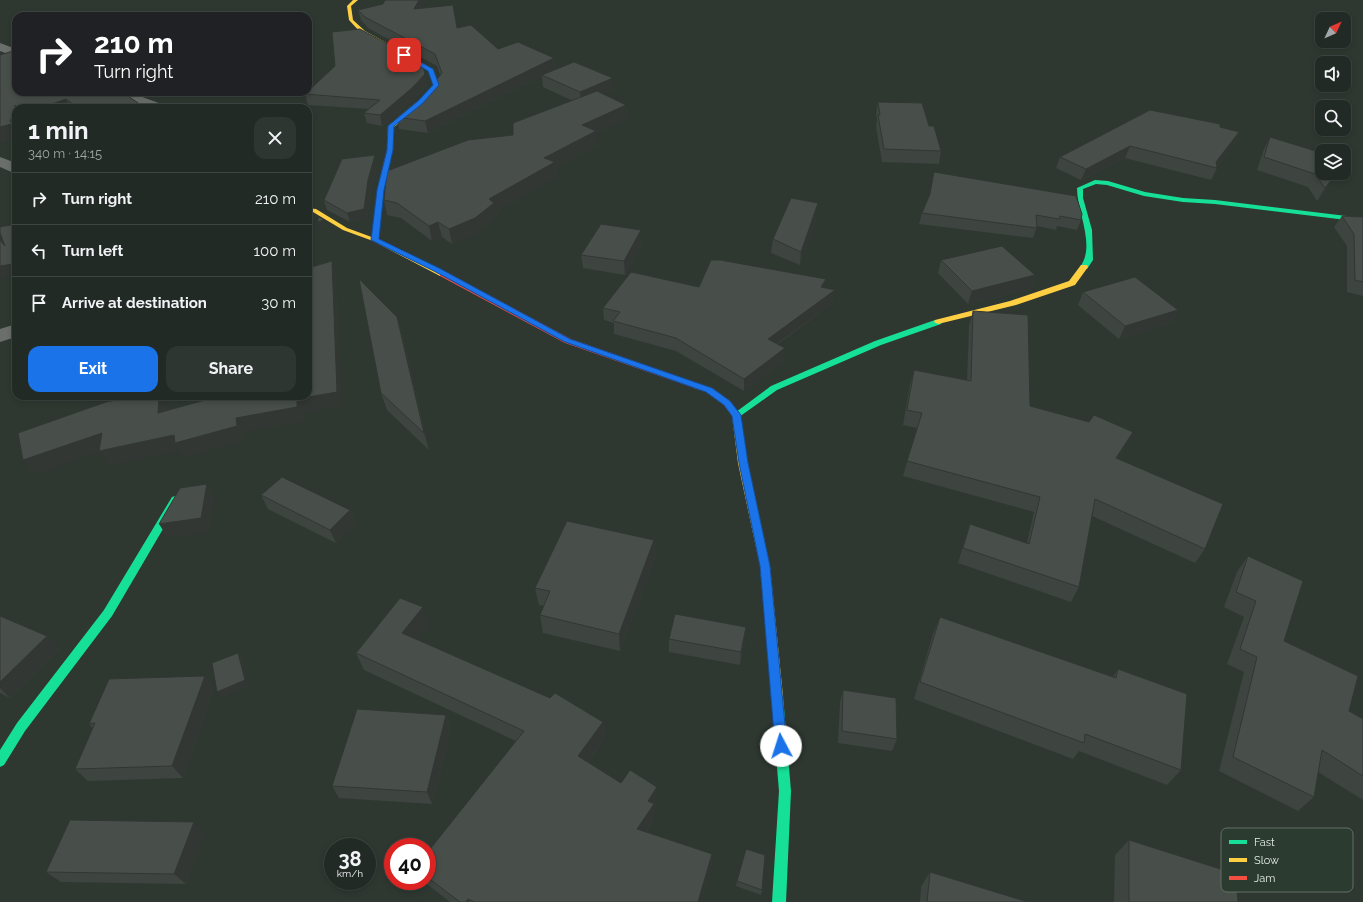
<!DOCTYPE html>
<meta charset="utf-8">
<style>
:root{--surface:#222a25;--page:#2e3632;--text:#f1f3f6;--muted:#a2a7a7;--line:#3f4642;--accent:#1a73e8}
body{margin:0;font-family:Raleway,sans-serif;background:var(--page);color:var(--text);height:100vh;display:flex;flex-direction:column;font-size:15px;white-space:nowrap}
*{box-sizing:border-box;margin:0}
p{font-size:13px;color:var(--muted)}
.icon{flex:none;width:22px;height:22px;fill:none;stroke:currentColor;stroke-width:2;stroke-linecap:round;stroke-linejoin:round}
.map{position:relative;flex:1;overflow:hidden}
.side{position:absolute;left:12px;top:104px;width:300px;height:296px;display:flex;flex-direction:column;background:var(--surface);border-radius:12px;box-shadow:0 2px 6px #0003,0 0 0 1px var(--line)}
.side>*{flex:none}
.top-card{position:absolute;left:12px;top:12px;width:300px;height:84px;border-radius:12px;box-shadow:0 2px 6px #0003,0 0 0 1px var(--line);background:#202124;color:#fff;overflow:hidden}
.needle{width:26px;rotate:46deg}
.controls{position:absolute;left:1315px;top:12px;display:grid;gap:8px}
.controls a{display:grid;place-items:center;width:36px;height:36px;border-radius:8px;background:var(--surface);box-shadow:0 2px 6px #0003,0 0 0 1px var(--line);font-size:20px}
.speed{position:absolute;left:324px;top:838px;display:flex;gap:8px;font-size:20px;font-weight:700;text-align:center}
.speed>*{display:grid;place-content:center;width:52px;height:52px;border-radius:50%;background:var(--surface);box-shadow:0 2px 6px #0003,0 0 0 1px var(--line);line-height:1}
.speed small{font-size:10px;font-weight:400}
.speed .limit{border:6px solid #d22;background:#fff;color:#111}
.pin{position:absolute;display:grid;place-items:center;width:34px;height:34px;color:#fff;margin:-17px;border-radius:8px;box-shadow:0 2px 6px #0006}
.me{position:absolute;width:44px;margin:-22px;rotate:355deg;stroke-linejoin:round;filter:drop-shadow(0 0 3px #0008)}
.turn{display:flex;align-items:center;gap:14px;height:84px;padding:0 16px;font-size:18px}
.turn .icon{width:52px;height:52px;stroke-width:2.5}
.turn b{display:block;font-size:28px;line-height:34px}
.round{display:grid;place-items:center;flex:none;width:42px;height:42px;border-radius:12px;background:var(--page)}
.head{display:flex;align-items:center;justify-content:space-between;height:68px;padding:0 16px}
h1{font-size:24px;font-weight:700;line-height:30px}
.action{display:flex;gap:8px;margin-top:auto;padding:8px 16px}
.action a{flex:1;height:46px;border-radius:12px;background:var(--accent);color:#fff;font-size:16px;font-weight:700;line-height:46px;text-align:center}
.action a+a{background:var(--page);color:var(--text)}
ul{padding:0;list-style:none}
li{display:flex;align-items:center;gap:12px;height:52px;padding:0 16px;border-top:1px solid var(--line)}
li div{flex:1}
li b{display:block;font-size:15px}
li em{font-style:normal}
.map>svg:first-child{display:block}
</style>
<div class="map">
<svg width="1363" height="902" viewBox="0 0 1363 902">
<rect width="100%" height="100%" fill="#2e3831"/>
<g fill="none" stroke-linecap="round" stroke-linejoin="round">
<g fill="#6a6f6c" fill-rule="evenodd">
<path d="M0,43L16,49V57L0,51Z"/>
<path d="M110,92H129L164,105L166,108H146L112,95Z"/>
<path d="M0,157L16,163V174L0,167Z"/>
<path d="M16,324V337L0,342V329Z"/>
</g>
<g fill="#16e098" fill-rule="evenodd">
<path d="M1095,180L1108,181L1145,192L1183,198L1215,200L1363,218V222L1215,204L1183,202L1144,196L1107,185L1096,184L1083,189V198L1092,230L1093,260L1087,269H1084L1080,267C1096,245 1077,213 1077,188Z"/>
<path d="M935,320H938L942,322L941,324L881,345L777,390L739,417L736,418L732,415L771,386L875,341Z"/>
<path d="M175,496L178,497L180,500L112,616L25,731L4,765L0,767V750L17,723L104,610L172,497Z"/>
<path d="M777,691L781,692L783,696L791,791L786,902H772L779,791L771,696L773,692Z"/>
</g>
<g fill="#ffcf43" fill-rule="evenodd">
<path d="M353,0H358L351,6L353,20L365,31L433,69L439,85L422,104L394,127L392,150L387,149L388,126L418,102L433,85L429,71L361,33L349,20L347,6Z"/>
<path d="M308,208L316,209L347,228L377,239L447,274L443,276H440L373,241L343,230L313,212H308Z"/>
<path d="M1081,265H1087L1088,267L1075,285L1016,305L938,324L934,322L935,320L1010,301L1069,281Z"/>
<path d="M697,383L712,388L730,401L740,415L748,463L770,566L783,696L781,700L777,701L773,700L771,696L760,566L738,463L732,416L724,405L706,392L694,388L693,386Z"/>
</g>
<g fill="#f24e42" fill-rule="evenodd">
<path d="M390,147L393,149L383,190L378,240L375,242L372,240L377,190L387,149Z"/>
<path d="M440,272H446L571,339L700,384L701,386L700,388H694L565,343L440,276Z"/>
</g>
</g>
<g fill="#3e4440">
<path d="M422,8L457,28L498,49L554,58L555,69L614,90L604,94L626,105L627,118L597,132V145L556,167L557,176L496,212L497,217L477,233L452,244L442,237L432,241L401,218L387,215L384,200L513,135L573,101L543,87L542,76L428,133L399,129L397,117L424,95L440,75L437,66L368,28L361,20L358,10Z"/>
<path d="M0,55L16,92L144,107V108H16V138L0,142Z"/>
<path d="M427,85L414,99L382,126L367,123L364,113L368,109L308,105L305,94Z"/>
<path d="M878,102L929,126L941,151L939,164L882,162L876,127L877,120L876,114Z"/>
<path d="M1220,127L1239,132L1234,144L1217,166V168L1211,180L1125,158L1081,180L1056,168L1060,157Z"/>
<path d="M1270,137L1341,173L1317,201L1308,187L1257,170L1264,149Z"/>
<path d="M377,165L371,190L367,219L350,222L327,210L324,200Z"/>
<path d="M934,172L1081,220L1077,230L1057,226L1056,230L1037,226L1033,238L919,224L922,213L930,196Z"/>
<path d="M817,216L800,265L771,253L773,239Z"/>
<path d="M1342,216L1363,217V296L1347,292V246L1334,227Z"/>
<path d="M642,243L625,275L583,268L581,255Z"/>
<path d="M941,260L1035,275L1031,289L968,304L938,273Z"/>
<path d="M699,287L825,288L833,303L778,344L784,361L744,391L676,351L614,334V323L604,320L603,308Z"/>
<path d="M1083,292L1178,310L1172,323L1119,339L1078,305Z"/>
<path d="M973,311L1030,406L1089,422L1133,432L1125,447L1117,459L1205,549L1195,563L1092,516L1079,587L1071,602L958,563L965,539L970,524L1027,543L1034,512L903,476L917,428L903,425L910,385L914,370L967,380L969,326Z"/>
<path d="M397,317L402,333L429,450L387,410L381,393Z"/>
<path d="M261,495L350,510L356,524L336,543L268,509Z"/>
<path d="M654,540L655,558L620,651L543,633L540,615L544,606L539,605L535,588Z"/>
<path d="M1248,556L1284,641L1349,711L1363,719V800L1318,772L1314,797L1298,811L1219,771L1244,672L1227,664L1244,617L1224,607L1237,572Z"/>
<path d="M0,616L47,636L59,649L10,698L0,693Z"/>
<path d="M940,617L1113,677L1118,669L1181,770L1167,785L1079,751L1073,759L914,699L933,634Z"/>
<path d="M429,624L417,639L603,722L605,738L588,762L621,783L658,802L654,808V818L646,832L712,854L711,868L701,902H450L423,881H427V853L516,741L364,670L356,653Z"/>
<path d="M669,639L745,640L740,665L669,652Z"/>
<path d="M205,676L214,688L183,778L88,781L75,769L93,728L89,724Z"/>
<path d="M843,690L897,739L892,751L838,743L840,703Z"/>
<path d="M446,715L451,727L432,804L339,798L332,786Z"/>
<path d="M204,833L186,884L61,882L46,872Z"/>
<path d="M1129,840L1238,902H1114L1115,855Z"/>
<path d="M930,872L1028,902H920L921,887Z"/>
<path d="M737,881L762,890L761,895L736,886Z"/>
</g>
<g fill="#323734">
<path d="M419,0H426L416,19L414,9Z"/>
<path d="M554,58L555,69L542,75V76L428,133L425,121Z"/>
<path d="M425,74L427,85L414,99L382,126L380,115Z"/>
<path d="M613,78L614,90L581,104L580,92Z"/>
<path d="M66,99L70,108H41Z"/>
<path d="M15,105L17,108H16V138L0,142V127L10,120Z"/>
<path d="M90,105L91,108H81Z"/>
<path d="M626,105L627,118L597,132V145L556,167L557,176L496,212L497,217L477,233L452,244L449,229L544,158L582,125Z"/>
<path d="M1239,132L1234,144L1215,168L1216,162Z"/>
<path d="M1130,146L1125,158L1081,180L1086,169Z"/>
<path d="M375,155L377,165L371,190L367,219L350,222L347,213L368,180Z"/>
<path d="M1337,173H1341L1317,201L1325,188Z"/>
<path d="M818,203L817,216L800,265L801,252Z"/>
<path d="M324,220L327,227L320,228L317,222Z"/>
<path d="M438,222L442,237L432,241L429,226Z"/>
<path d="M641,230L642,243L625,275L624,261Z"/>
<path d="M332,261L337,276L342,406L304,413V422L243,432L245,441L183,458L179,451L109,466L100,452L34,475L23,460L102,433L236,418L297,399Z"/>
<path d="M13,264L16,269V276L0,279V266Z"/>
<path d="M1035,275L1031,289L968,304L972,291Z"/>
<path d="M826,279L824,291L821,287Z"/>
<path d="M835,290L833,303L767,351L768,339Z"/>
<path d="M1178,310L1172,323L1119,339L1125,326Z"/>
<path d="M397,317L402,333L429,450L424,433Z"/>
<path d="M785,348L784,361L744,391V379Z"/>
<path d="M159,396H162L168,406L166,428L158,413Z"/>
<path d="M1133,432L1125,447L1108,473L1116,458Z"/>
<path d="M207,484L215,497L209,532L168,538L159,524Z"/>
<path d="M350,510L356,524L336,543L330,530Z"/>
<path d="M654,540L655,558L620,651L619,634Z"/>
<path d="M423,607L429,624L409,650L402,633Z"/>
<path d="M746,627L745,640L740,665L741,652Z"/>
<path d="M47,636L59,649L10,698L0,688V682Z"/>
<path d="M238,653L243,659L249,687L222,698L217,692Z"/>
<path d="M205,676L214,688L183,778L172,766Z"/>
<path d="M446,715L451,727L432,804L427,792Z"/>
<path d="M603,722L605,738L581,771L578,756Z"/>
<path d="M657,787L658,802L654,808V818L639,843L637,829L648,801Z"/>
<path d="M194,822L204,833L186,884L174,874Z"/>
<path d="M712,854L711,868L701,902H698Z"/>
<path d="M468,899L470,902H466Z"/>
</g>
<g fill="#484f4a" stroke="#323734">
<path d="M385,0H419L414,9L453,5L457,28L471,25L498,49L518,42L554,58L425,121L397,117L424,95L442,73L435,54L365,17L358,10L383,4Z"/>
<path d="M360,29L422,63L425,74L412,88L380,115L364,113L380,100L305,94L335,66L332,32Z"/>
<path d="M16,50V92H122L144,107L142,108H95L90,105L81,108H78L66,99L41,108H17L15,105L14,118L10,120L12,124L0,127V55Z"/>
<path d="M574,62L613,78L580,92L542,75Z"/>
<path d="M597,91L626,105L582,125L596,131L544,158L555,162L489,199L494,203L475,218L449,229L438,222L429,226L397,203L384,200L387,171L468,140L513,135V123Z"/>
<path d="M878,102L922,103L929,126H934L941,151L884,149L878,115H880Z"/>
<path d="M1150,110L1220,124V127L1239,132L1216,162L1217,168L1130,146L1086,169L1060,157Z"/>
<path d="M1270,137L1322,153V173H1337L1325,188L1315,174L1264,157Z"/>
<path d="M375,155L368,180L364,209L347,213L324,200L342,159Z"/>
<path d="M1344,160L1348,161L1344,165Z"/>
<path d="M934,172L1076,196L1082,214L1081,220L1060,216L1059,219L1036,215L1037,228L922,213L930,194Z"/>
<path d="M791,198L818,203L801,252L773,239Z"/>
<path d="M1342,216L1363,217V282L1355,280L1354,234Z"/>
<path d="M319,217L324,220L317,222Z"/>
<path d="M16,224V272L13,264L0,266V240L5,246L0,233V227Z"/>
<path d="M601,224L641,230L624,261L581,255Z"/>
<path d="M1002,246L1035,275L972,291L941,260Z"/>
<path d="M711,260H720L826,279L821,287L835,290L768,339L785,348L744,379L676,338L613,321L620,312L603,308L631,272L699,287Z"/>
<path d="M332,261L337,392L297,399V407L236,418L237,426L175,443L174,435L99,451L102,433L23,460L18,433L106,402L136,396H159L158,413L205,400L206,396H308V268Z"/>
<path d="M1135,277L1178,310L1125,326L1083,292Z"/>
<path d="M359,279L397,317L424,433L381,393Z"/>
<path d="M973,311L1028,315L1030,406L1089,422L1094,415L1133,432L1116,458L1223,504L1205,549L1095,499L1079,587L963,548L970,524L1029,544L1040,497L907,461L922,413L907,410L914,370L971,381Z"/>
<path d="M282,477L350,510L330,530L261,495Z"/>
<path d="M207,484L201,518L159,524L180,488Z"/>
<path d="M567,521L654,540L619,634L540,615L550,591L535,588Z"/>
<path d="M1248,556L1303,581L1284,641L1358,676L1349,711L1363,719V776L1322,750L1314,797L1233,757L1257,657L1240,649L1256,601L1236,592Z"/>
<path d="M400,598L423,607L402,633L550,698L555,693L603,722L578,756L621,783L630,770L657,787L648,801L654,804L637,829L712,854L698,902H475L468,899L466,902H460L427,877V853L524,731L356,653Z"/>
<path d="M675,614L746,627L741,652L669,639Z"/>
<path d="M0,616L47,636L0,682Z"/>
<path d="M940,617L1116,678L1118,669L1187,694L1181,770L1085,734L1084,743L920,682Z"/>
<path d="M238,653L245,680L217,692L212,663Z"/>
<path d="M205,676L172,766L75,769L95,723L89,724L109,679Z"/>
<path d="M843,690L896,698L897,739L842,731Z"/>
<path d="M357,709L446,715L427,792L332,786Z"/>
<path d="M70,820L194,822L174,874L46,872Z"/>
<path d="M1129,840L1236,874L1238,902H1129Z"/>
<path d="M746,849L765,855L762,890L737,881Z"/>
<path d="M930,872L1028,902H927Z"/>
</g>
<path fill="#1a73e8" stroke="#114b97" d="M402,54H406L433,69L439,85L422,104L394,126L393,150L384,190L379,239L439,268L570,339L712,388L730,401L741,415L748,463L770,566L787,746L785,750L781,751L777,750L775,746L760,566L739,463L732,416L724,405L706,392L565,342L434,271L371,240L377,190L387,150L388,126L418,101L433,85L428,71L402,56Z"/>
<rect x="1221" y="828" width="132" height="64" rx="6" fill="#2b3b30" stroke="#627066" stroke-width="1"/>
<rect x="1229" y="840" width="18" height="4" fill="#16e098"/>
<rect x="1229" y="858" width="18" height="4" fill="#ffcf43"/>
<rect x="1229" y="876" width="18" height="4" fill="#f24e42"/>
<g font-size="11" fill="#e3ede5">
<text x="1254" y="846">Fast</text>
<text x="1254" y="864">Slow</text>
<text x="1254" y="882">Jam</text>
</g>
</svg>
<div class="controls">
<a><svg class="needle" viewBox="-14 -14 28 28"><path d="M0-13l5 13h-10z" fill="#e53935"/><path d="M0 13l5-13h-10z" fill="#a2a7a7"/></svg></a>
<a><svg class="icon" aria-label="sound" viewBox="0 0 24 24"><path d="M4 9h4l5-4v14l-5-4H4zM17 9q2 3 0 6"/></svg></a>
<a><svg class="icon" aria-label="search" viewBox="0 0 24 24"><circle cx="10" cy="10" r="6"/><path d="M15 15l6 6"/></svg></a>
<a><svg class="icon" aria-label="layers" viewBox="0 0 24 24"><path d="M12 4l9 5-9 5-9-5zM3 14l9 5 9-5"/></svg></a>
</div>
<div class="speed"><div>38<small>km/h</small></div><div class="limit">40</div></div>
<div class="pin" style="left:404px;top:55px;background:#d93025"><svg class="icon" aria-label="arrive" viewBox="0 0 24 24"><path d="M6 21V4h12l-3 4 3 4H6"/></svg></div>
<svg class="me" style="left:781px;top:746px" viewBox="-20 -20 40 40"><circle r="19" fill="#fff"/><path d="M0-13L10 11 0 6-10 11z" fill="#1a73e8"/></svg>
<div class="top-card">
<div class="turn"><svg class="icon" aria-label="right" viewBox="0 0 24 24"><path d="M7 20v-9h11M14 6l5 5-5 5"/></svg><div><b>210 m</b>Turn right</div></div>
</div>
<section class="side">
<div class="head"><div><h1>1 min</h1><p>340 m · 14:15</p></div><a class="round"><svg class="icon" aria-label="close" viewBox="0 0 24 24"><path d="M6 6l12 12M18 6L6 18"/></svg></a></div>
<ul>
<li><svg class="icon" aria-label="right" viewBox="0 0 24 24"><path d="M7 20v-9h11M14 6l5 5-5 5"/></svg><div><b>Turn right</b></div><em>210 m</em></li>
<li><svg class="icon" aria-label="left" viewBox="0 0 24 24"><path d="M17 20v-9H6M10 6l-5 5 5 5"/></svg><div><b>Turn left</b></div><em>100 m</em></li>
<li><svg class="icon" aria-label="arrive" viewBox="0 0 24 24"><path d="M6 21V4h12l-3 4 3 4H6"/></svg><div><b>Arrive at destination</b></div><em>30 m</em></li>
</ul>
<div class="action"><a>Exit</a><a>Share</a></div>
</section>
</div>
